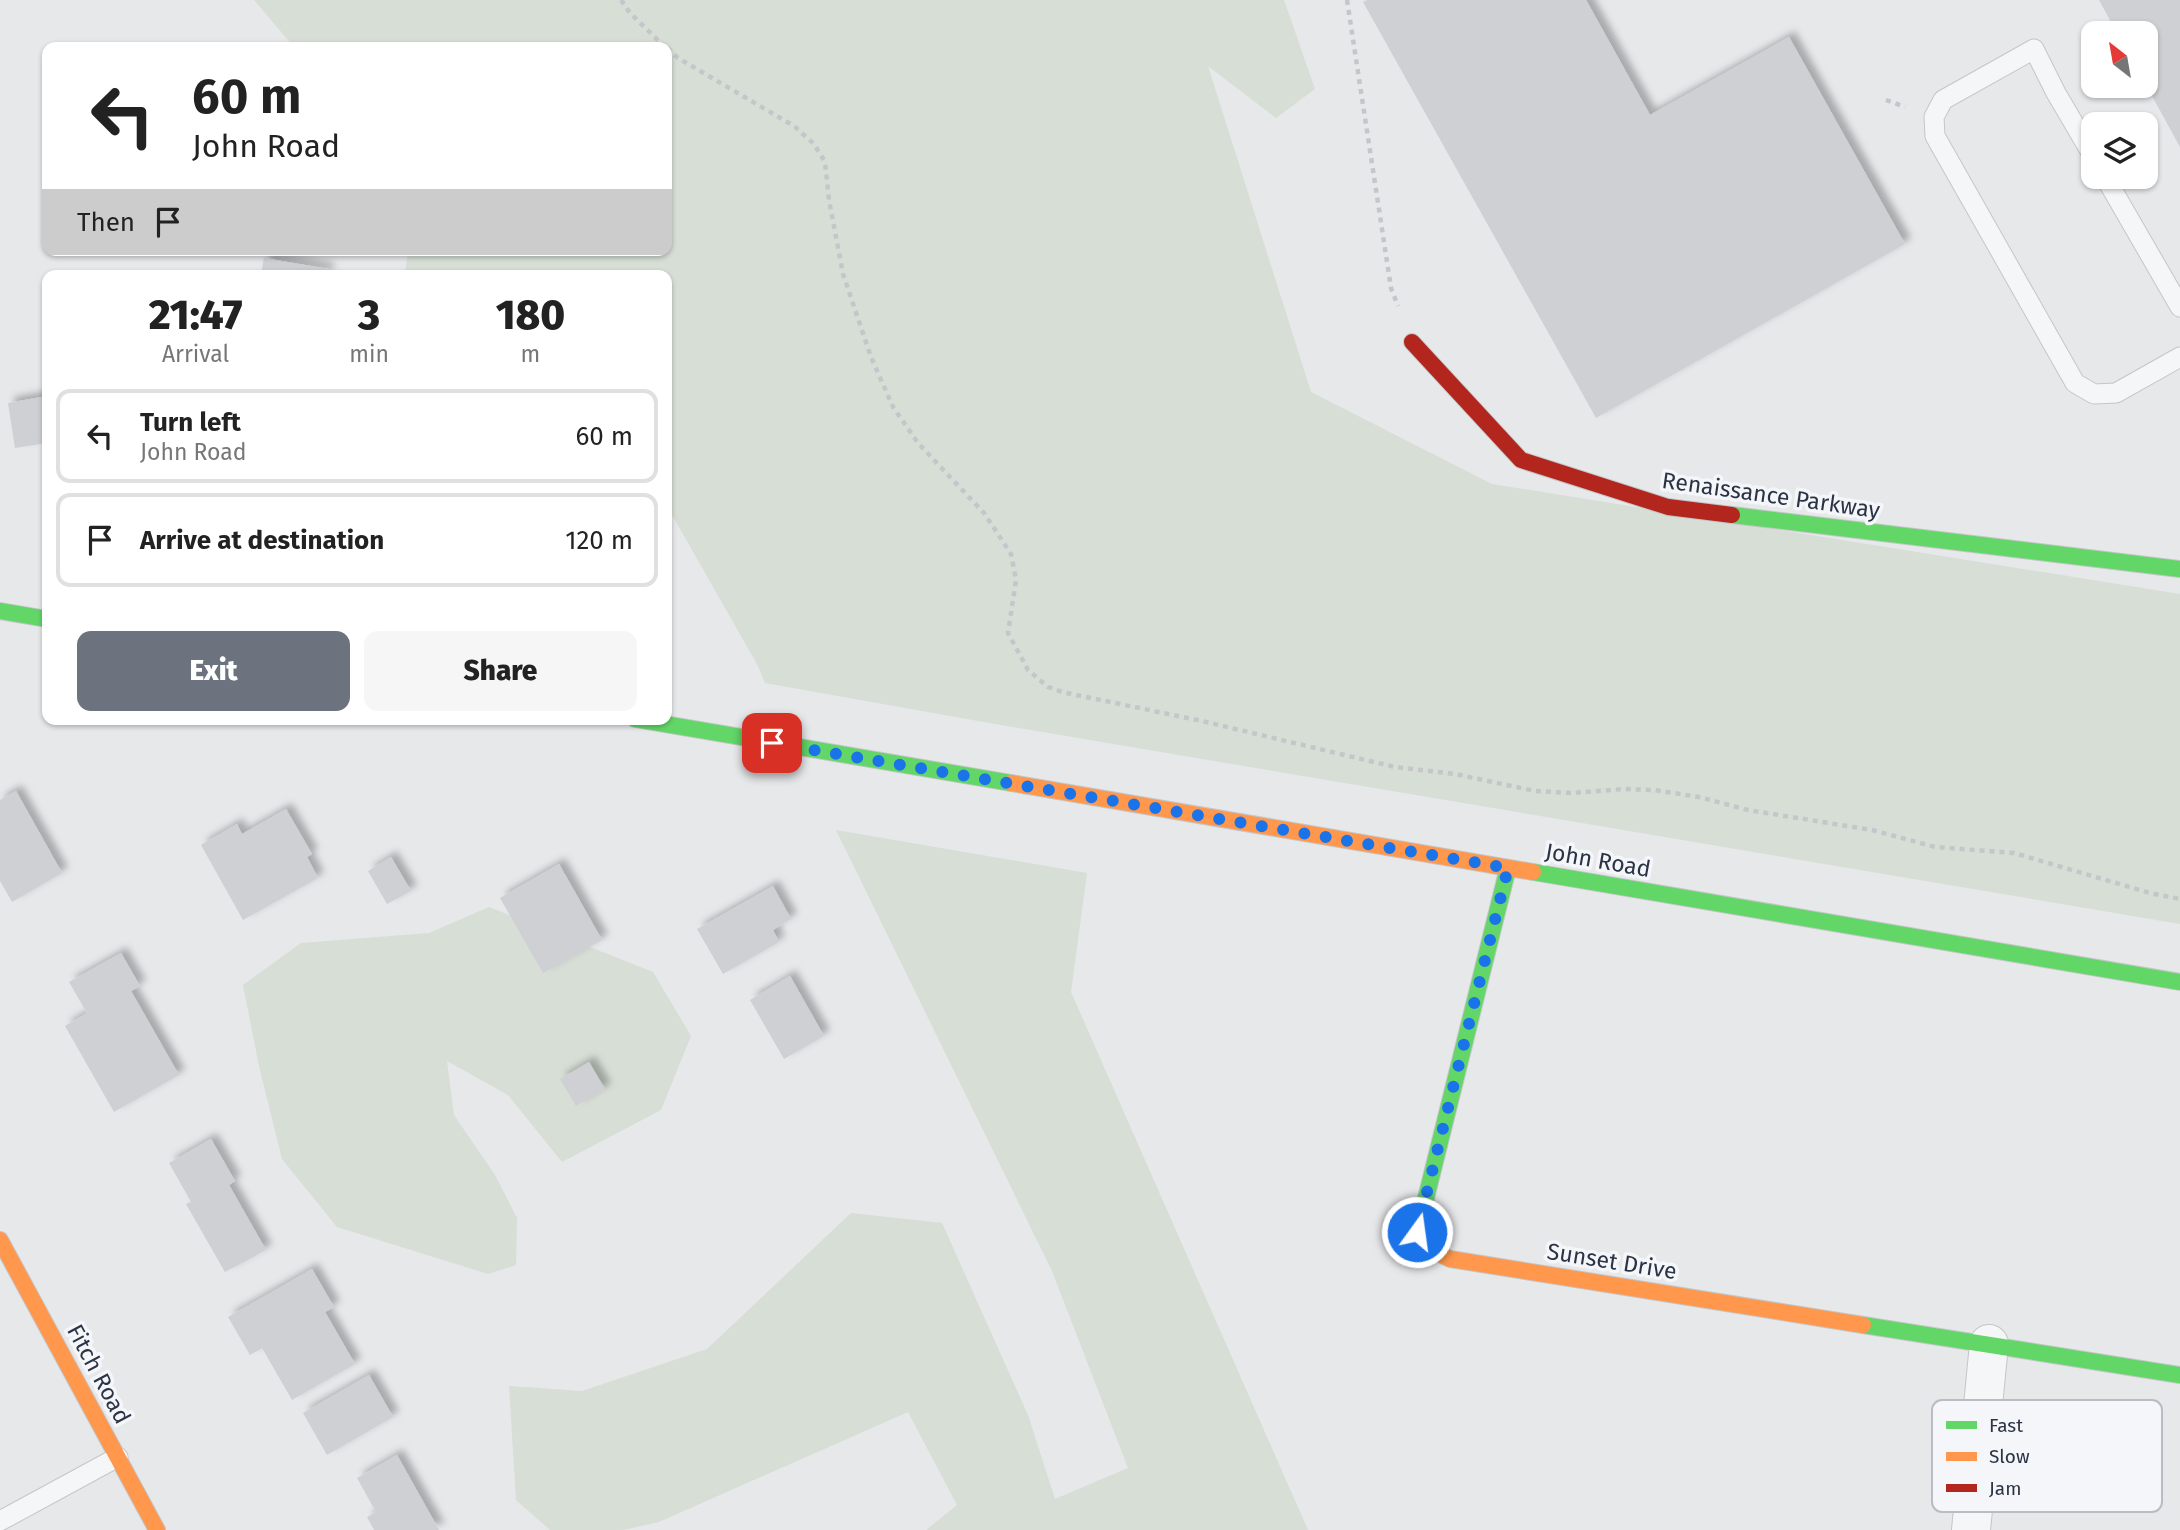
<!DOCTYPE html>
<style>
:root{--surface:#fff;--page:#f6f6f6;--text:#222;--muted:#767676;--line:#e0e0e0;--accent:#6c737f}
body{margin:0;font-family:"Fira Sans",sans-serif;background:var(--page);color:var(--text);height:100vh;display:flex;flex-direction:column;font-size:26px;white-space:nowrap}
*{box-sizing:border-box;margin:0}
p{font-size:23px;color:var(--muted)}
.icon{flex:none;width:38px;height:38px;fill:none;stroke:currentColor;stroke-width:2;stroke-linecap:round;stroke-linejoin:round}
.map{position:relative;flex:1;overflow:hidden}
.panel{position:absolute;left:42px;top:270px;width:630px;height:455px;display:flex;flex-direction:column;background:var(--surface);border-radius:14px;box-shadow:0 2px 5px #0004}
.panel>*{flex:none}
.top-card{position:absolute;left:42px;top:42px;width:630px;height:214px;border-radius:14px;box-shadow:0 2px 5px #0004;background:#fff;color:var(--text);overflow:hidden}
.needle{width:46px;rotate:329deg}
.tools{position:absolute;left:2081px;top:21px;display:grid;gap:14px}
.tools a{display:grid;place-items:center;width:77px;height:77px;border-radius:14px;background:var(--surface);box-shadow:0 2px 5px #0004;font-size:35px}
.pin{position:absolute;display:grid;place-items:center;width:60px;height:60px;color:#fff;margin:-30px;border-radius:14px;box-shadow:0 4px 10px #0006}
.me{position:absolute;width:77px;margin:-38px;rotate:14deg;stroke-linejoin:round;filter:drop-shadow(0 0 5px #0008)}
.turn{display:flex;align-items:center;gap:24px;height:147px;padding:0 35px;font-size:32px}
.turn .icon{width:91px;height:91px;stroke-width:2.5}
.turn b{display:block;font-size:49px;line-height:60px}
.then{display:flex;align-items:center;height:66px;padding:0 35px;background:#0003;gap:14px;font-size:26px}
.eta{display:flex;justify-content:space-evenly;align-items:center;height:119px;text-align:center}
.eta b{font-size:42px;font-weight:800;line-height:49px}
.primary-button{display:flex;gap:14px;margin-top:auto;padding:14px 35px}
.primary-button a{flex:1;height:80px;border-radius:14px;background:var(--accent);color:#fff;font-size:28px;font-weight:800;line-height:80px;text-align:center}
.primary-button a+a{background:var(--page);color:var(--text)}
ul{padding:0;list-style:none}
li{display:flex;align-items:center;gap:21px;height:94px;margin:0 14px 10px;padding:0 21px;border:4px solid var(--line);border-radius:14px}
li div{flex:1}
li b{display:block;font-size:26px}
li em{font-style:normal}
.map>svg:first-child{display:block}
</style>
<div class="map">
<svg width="2180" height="1530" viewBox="0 0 2180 1530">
<defs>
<filter id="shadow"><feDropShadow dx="6" dy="-6" stdDeviation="3.5" flood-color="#0004"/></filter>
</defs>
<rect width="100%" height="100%" fill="#e6e8ea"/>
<g fill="#d6ded6">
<path d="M254,0H1284L1315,89L1276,118L1208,66L1311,392L1492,484L2180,594V924L995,724L765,683L758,666L667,506V275H405L408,250H667V47H294Z"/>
<path d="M836,830L1087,873L1071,992L1308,1530H926L957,1505L908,1412L659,1522L623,1530H550L516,1500L509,1386L582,1391L707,1349L851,1213L942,1223L1028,1415L1055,1499L1128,1468L1052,1271Z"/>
<path d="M489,907L653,972L691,1036L661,1110L562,1162L508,1095L447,1061L454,1115L495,1175L517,1218L516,1265L488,1274L337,1227L282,1159L259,1066L243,985L301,943L429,933Z"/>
</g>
<g fill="#ced0d3" filter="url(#shadow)">
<path d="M1367,0H1586L1650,115L1789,37L1905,244L1596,418L1363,2Z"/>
<path d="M2099,0H2180V147L2146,85V33H2117Z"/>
<path d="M264,258L328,269V275H261Z"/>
<path d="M47,396V443L15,448L8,403Z"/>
<path d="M16,791L62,873L12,902L0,881V800Z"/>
<path d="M286,809L312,854L307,857L318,878L243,920L201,845L237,824L242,834Z"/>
<path d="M391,857L411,891L387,904L368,871Z"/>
<path d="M559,864L602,940L543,973L500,898Z"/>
<path d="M773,886L791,919L773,930L779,942L723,974L697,929Z"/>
<path d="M121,953L140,986L131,991L179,1075L114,1112L65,1026L87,1013L69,982Z"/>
<path d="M790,976L824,1036L784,1059L750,1000Z"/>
<path d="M589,1062L605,1089L576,1106L560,1079Z"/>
<path d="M211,1139L235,1181L229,1185L266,1250L225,1272L186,1204L191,1202L169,1163Z"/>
<path d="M312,1269L334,1307L325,1312L355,1364L292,1400L262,1348L250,1355L228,1317Z"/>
<path d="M369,1375L393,1417L327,1455L303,1413Z"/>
<path d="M397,1455L439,1530H374L367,1517L376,1512L357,1478Z"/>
</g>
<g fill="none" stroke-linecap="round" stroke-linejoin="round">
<defs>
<g id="lane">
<path d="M2093,156L2056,93L2034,49L1943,100L1934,117L1935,136L2075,383L2094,394L2116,393L2180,357"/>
<path d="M2105,177L2180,307"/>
<path d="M0,1521L118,1457"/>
</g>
<path id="street" d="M1971,1530L1989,1344"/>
<g id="fast">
<path d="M1732,515L2180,569"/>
<path d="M0,611L47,619"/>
<path d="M635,719L1011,783"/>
<path d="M1533,872L2180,982"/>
<path d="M1420,1222L1508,868"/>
<path d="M1863,1325L2180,1375"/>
</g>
<g id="slow">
<path d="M1011,783L1533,872"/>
<path d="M1420,1222L1417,1232L1432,1250L1450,1259L1863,1325"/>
<path d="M0,1240L157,1530"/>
</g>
<path id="jam" d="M1412,342L1521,460L1668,507L1732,515"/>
</defs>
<use href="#lane" stroke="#c4c6c8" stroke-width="21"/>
<use href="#street" stroke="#c4c6c8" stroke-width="40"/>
<use href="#fast" stroke="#c4c6c8" stroke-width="18"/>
<use href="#slow" stroke="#c4c6c8" stroke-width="18"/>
<use href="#jam" stroke="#c4c6c8" stroke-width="18"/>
<g stroke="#c5c6ca" stroke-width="4.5" stroke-dasharray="5 5" stroke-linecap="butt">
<path d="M621,0L630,13L665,47"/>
<path d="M1347,0L1391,288L1398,306"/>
<path d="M667,48L678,58L794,126L814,144L825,162L829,200L843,274L871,357L893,407L918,443L984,513L1011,554L1016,580L1008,633L1028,670L1048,687L1062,692L1202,721L1395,767L1455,774L1535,791L1572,793L1624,789L1654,790L1699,797L1748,810L1872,830L1935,847L2014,853L2150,893L2180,899"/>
<path d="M1886,100L1905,107"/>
</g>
<use href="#lane" stroke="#f5f6f7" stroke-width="19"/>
<use href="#street" stroke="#f5f6f7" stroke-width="38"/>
<use href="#fast" stroke="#63d668" stroke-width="16"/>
<use href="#slow" stroke="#ff974d" stroke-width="16"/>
<use href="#jam" stroke="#b3261e" stroke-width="16"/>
</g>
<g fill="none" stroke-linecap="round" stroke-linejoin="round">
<path stroke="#1a73e8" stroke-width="12" stroke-dasharray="0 21.6" d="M772,743L1508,868L1417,1232"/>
</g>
<g text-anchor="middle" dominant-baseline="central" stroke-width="7" stroke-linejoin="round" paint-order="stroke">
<g font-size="23" fill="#2b3445" stroke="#f4f6f9">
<text transform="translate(1771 495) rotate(8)">Renaissance Parkway</text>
<text transform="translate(1598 860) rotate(10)">John Road</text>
<text transform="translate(1612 1261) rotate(9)">Sunset Drive</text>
<text transform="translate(99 1374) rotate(62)">Fitch Road</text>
</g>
</g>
<rect x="1932" y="1400" width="230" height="112" rx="10" fill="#f4f6f9" stroke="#b8bcc3" stroke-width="2"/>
<rect x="1946" y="1421" width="31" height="8" fill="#63d668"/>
<rect x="1946" y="1452" width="31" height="9" fill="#ff974d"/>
<rect x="1946" y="1484" width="31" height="8" fill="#b3261e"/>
<g font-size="19" fill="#2b3445">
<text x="1989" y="1432">Fast</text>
<text x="1989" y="1463">Slow</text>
<text x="1989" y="1495">Jam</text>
</g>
</svg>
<div class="tools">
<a><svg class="needle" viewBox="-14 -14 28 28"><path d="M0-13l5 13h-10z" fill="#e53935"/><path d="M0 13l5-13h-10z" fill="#767676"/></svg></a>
<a><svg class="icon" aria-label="layers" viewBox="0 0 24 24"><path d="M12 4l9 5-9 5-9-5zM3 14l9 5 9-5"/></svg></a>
</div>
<div class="pin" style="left:772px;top:743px;background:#d93025"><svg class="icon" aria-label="arrive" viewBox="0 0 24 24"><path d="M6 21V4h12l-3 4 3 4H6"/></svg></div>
<svg class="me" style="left:1417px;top:1232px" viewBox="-20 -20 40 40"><circle r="17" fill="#1a73e8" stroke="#fff" stroke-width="3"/><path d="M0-11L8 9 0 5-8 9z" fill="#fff"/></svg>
<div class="top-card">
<div class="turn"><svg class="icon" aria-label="left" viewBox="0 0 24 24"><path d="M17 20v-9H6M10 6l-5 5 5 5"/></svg><div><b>60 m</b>John Road</div></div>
<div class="then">Then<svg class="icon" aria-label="arrive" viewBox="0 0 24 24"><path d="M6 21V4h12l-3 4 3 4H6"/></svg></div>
</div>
<section class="panel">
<div class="eta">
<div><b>21:47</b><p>Arrival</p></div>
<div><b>3</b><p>min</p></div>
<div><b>180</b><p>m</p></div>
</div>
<ul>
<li><svg class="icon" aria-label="left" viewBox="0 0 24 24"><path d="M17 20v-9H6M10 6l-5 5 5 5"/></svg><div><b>Turn left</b><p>John Road</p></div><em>60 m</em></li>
<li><svg class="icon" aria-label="arrive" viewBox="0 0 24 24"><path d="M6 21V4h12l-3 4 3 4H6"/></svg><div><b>Arrive at destination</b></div><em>120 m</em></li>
</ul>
<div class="primary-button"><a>Exit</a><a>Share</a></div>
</section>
</div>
